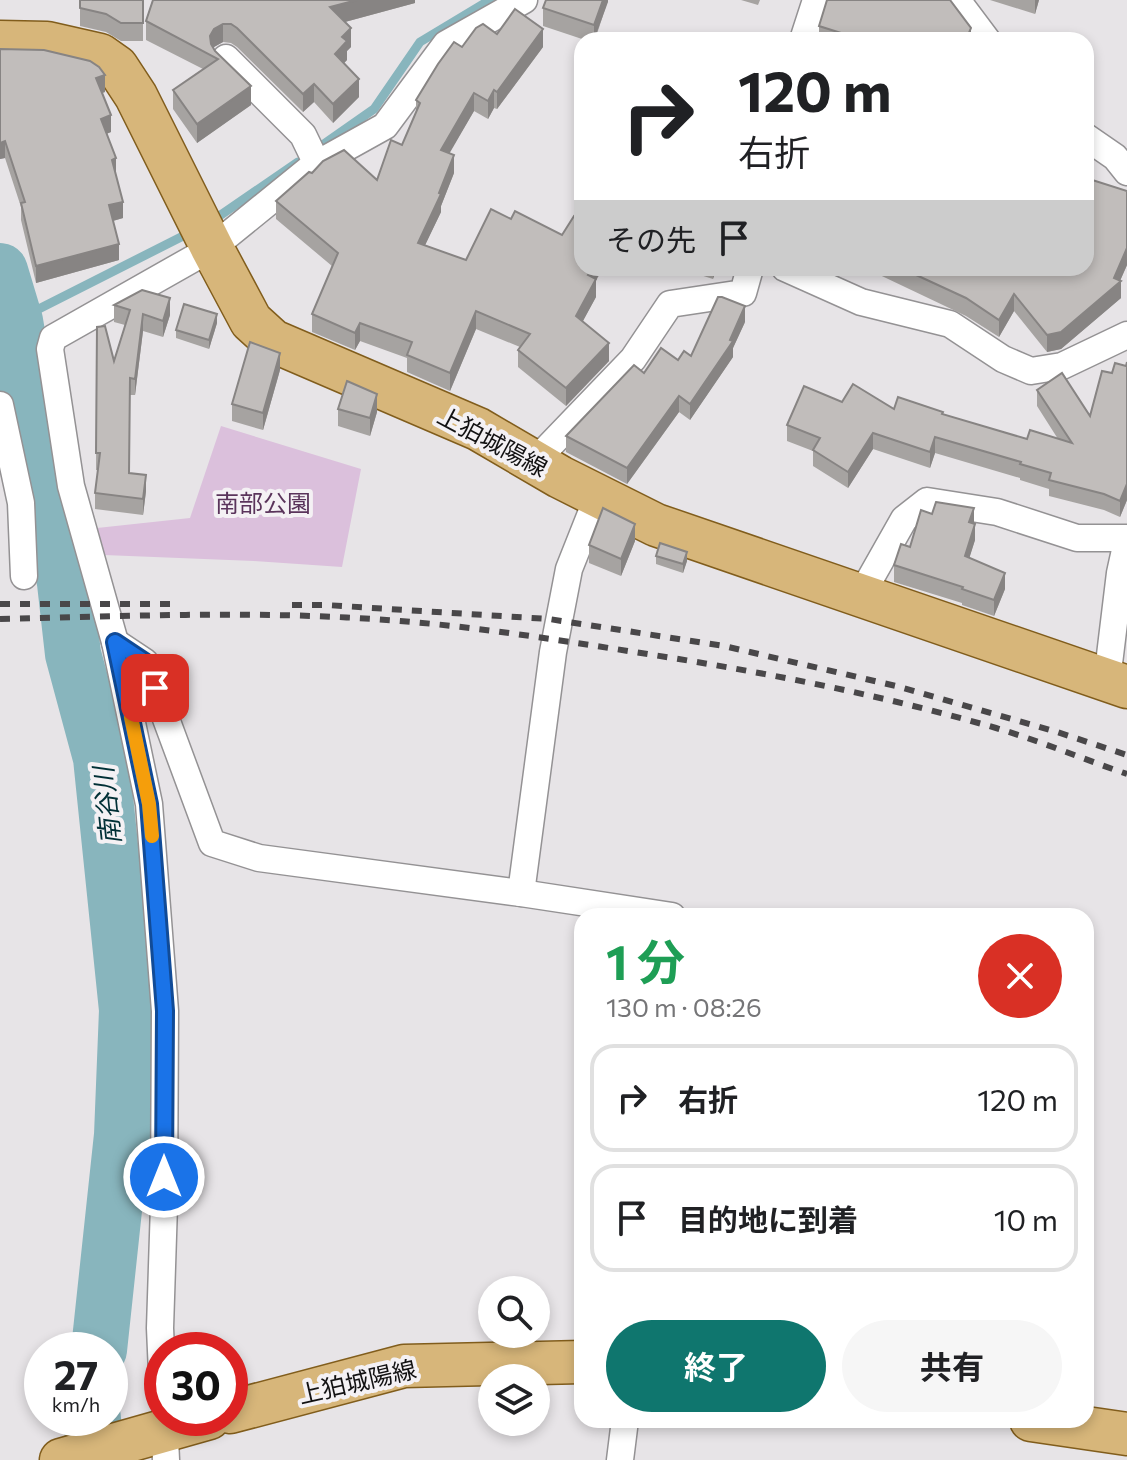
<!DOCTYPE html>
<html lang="ja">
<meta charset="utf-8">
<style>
:root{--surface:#fff;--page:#f6f6f6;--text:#202124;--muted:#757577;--line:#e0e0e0;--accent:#0f766e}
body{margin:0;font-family:Commissioner,"Noto Sans JP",sans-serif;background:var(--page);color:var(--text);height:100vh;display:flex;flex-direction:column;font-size:30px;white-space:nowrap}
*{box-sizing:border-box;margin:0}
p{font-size:26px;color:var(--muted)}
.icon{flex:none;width:44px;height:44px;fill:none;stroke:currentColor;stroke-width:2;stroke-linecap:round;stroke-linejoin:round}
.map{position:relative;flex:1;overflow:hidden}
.drawer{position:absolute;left:574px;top:908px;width:520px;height:520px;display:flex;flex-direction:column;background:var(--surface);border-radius:24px;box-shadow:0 4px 12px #0003}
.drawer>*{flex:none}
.hud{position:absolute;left:574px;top:32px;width:520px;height:244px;border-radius:24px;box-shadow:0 4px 12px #0003;background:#fff;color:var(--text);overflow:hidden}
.fabs{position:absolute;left:478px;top:1276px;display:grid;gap:16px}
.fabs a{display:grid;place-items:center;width:72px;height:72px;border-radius:50%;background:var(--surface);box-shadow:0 4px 12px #0003;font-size:40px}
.speed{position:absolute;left:24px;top:1332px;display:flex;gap:16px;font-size:40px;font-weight:700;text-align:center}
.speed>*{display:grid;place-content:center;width:104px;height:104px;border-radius:50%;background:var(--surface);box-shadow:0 4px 12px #0003;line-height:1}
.speed small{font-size:20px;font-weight:400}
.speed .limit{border:12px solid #d22;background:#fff;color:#111}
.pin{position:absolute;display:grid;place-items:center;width:68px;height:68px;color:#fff;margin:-34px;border-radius:16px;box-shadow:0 4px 12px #0006}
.me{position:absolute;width:88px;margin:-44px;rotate:0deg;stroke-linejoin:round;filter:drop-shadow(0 0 6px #0008)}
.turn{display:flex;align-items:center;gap:28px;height:168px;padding:0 32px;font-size:36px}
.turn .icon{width:104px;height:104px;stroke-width:2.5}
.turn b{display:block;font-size:56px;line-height:68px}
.then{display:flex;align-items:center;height:76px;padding:0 32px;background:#0003;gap:16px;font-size:30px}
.round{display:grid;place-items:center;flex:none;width:84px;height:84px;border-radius:42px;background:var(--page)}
.summary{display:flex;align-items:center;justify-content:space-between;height:136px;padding:0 32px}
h1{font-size:48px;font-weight:700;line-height:60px;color:#1e9e55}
.cta{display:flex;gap:16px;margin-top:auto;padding:16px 32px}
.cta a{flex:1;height:92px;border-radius:48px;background:var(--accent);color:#fff;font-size:32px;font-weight:700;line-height:92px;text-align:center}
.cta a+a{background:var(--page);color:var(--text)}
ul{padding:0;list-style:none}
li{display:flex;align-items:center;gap:24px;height:108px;margin:0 16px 12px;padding:0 16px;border:4px solid var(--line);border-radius:24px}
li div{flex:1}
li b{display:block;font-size:30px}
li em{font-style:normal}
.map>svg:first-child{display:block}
</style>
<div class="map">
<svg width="1127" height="1460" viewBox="0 0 1127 1460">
<rect width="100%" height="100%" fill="#e7e4e7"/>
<path fill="#dbc0dc" d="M221,426L361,469L342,567L254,561L104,555L97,528L190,518Z"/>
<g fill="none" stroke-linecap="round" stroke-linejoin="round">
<g stroke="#88b5bd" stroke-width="9">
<path d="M314,151L374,109L420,42L490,0"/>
<path d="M212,221L298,162"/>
<path d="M15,321L191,232"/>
</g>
<g stroke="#88b5bd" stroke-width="56">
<path d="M0,271L15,321L37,451L55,526L65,583L73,654L101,758L127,1010L122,1135L99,1350"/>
<path d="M92,1460L93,1418"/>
</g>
<defs>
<g id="street">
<path d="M957,0L987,40"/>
<path d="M803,40L816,0"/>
<path d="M226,58L303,135L317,164"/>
<path d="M1086,137L1115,157L1127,172"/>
<path d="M785,268L861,302L950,324L1003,359L1031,371L1062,366L1127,335"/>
<path d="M0,405L21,503L24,576"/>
<path d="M534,462L633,359L670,304L743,293L750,268"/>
<path d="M861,595L904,519L927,501L997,512L1077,538H1127"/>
<path d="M115,642L145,662L212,843L259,858L521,893L672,916"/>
<path d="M1107,680L1120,573L1127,541"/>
<path d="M521,893L553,652L569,569L598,496"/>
<path d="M162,1373L160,1328L164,1205L165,1011L149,804L115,642L71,486L50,349L53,338L212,248L313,166L385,126L446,44L524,0"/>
<path d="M164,1418L166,1460"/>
<path d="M620,1460L625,1420"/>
</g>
<g id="primary">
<path d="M0,42L47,43L100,55L117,67L136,96L212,248L251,321L273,341L478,429L560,477L656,525L1127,687"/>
<path d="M230,1412L404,1366L582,1362"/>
<path d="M1031,1420L1127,1434"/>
<path d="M61,1460L209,1418"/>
</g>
</defs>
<use href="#street" stroke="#949294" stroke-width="29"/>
<use href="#primary" stroke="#815d1c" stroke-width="45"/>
<use href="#street" stroke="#fff" stroke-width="26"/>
<use href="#primary" stroke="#d7b67a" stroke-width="42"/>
<g stroke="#494749" stroke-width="6" stroke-dasharray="10 10" stroke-linecap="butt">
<path d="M0,604H176"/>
<path d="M292,605H326L549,619L724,646L896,686L1054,731L1127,755"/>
<path d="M0,619C133,616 267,610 400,621C476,627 552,639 628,651C752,670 875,693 996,728C1040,741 1083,759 1127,774"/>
</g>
</g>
<g fill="#a6a3a1">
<path d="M80,0H143V41H121L106,32L80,26Z"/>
<path d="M415,0V3L345,22L351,47L347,51V60L344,63L359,97L333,123L314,102L303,112L237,47L231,43L223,42L214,47V49L251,105L197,143L173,109V90L203,69L146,40V21Z"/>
<path d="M608,0L595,40H585L543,26V8Z"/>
<path d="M741,0H760L758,5Z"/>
<path d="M990,0H1039L1035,14Z"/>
<path d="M819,26L971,40H819Z"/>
<path d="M462,47H543L497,109L494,108L488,119L474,111L449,153L454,173L441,206V212L425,245L466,260L596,280V297L582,322L609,361L566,406L518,367V350L520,347L476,329L450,391L407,372V358L360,341L355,350L312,332V314L332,266L276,219V201L312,173L377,180L402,145L416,112V100Z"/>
<path d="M0,49L105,92L102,93L111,132L106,134L116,174L123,218L113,221L119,260L36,283L21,220V207L5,158L0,159Z"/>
<path d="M1127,191V265L1120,281L1121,298L1061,349L1047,352L1014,311L999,337L966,316L865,268H1086Z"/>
<path d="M678,268H716L713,279Z"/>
<path d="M114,305L170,315L163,337L143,331L135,395H130L129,473L146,491L143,515L95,509V493L98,470H96L97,327L114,361L125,325L114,322Z"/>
<path d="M745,322L733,348V357L690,420L679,412L627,484L566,452V436L644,373L678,360L691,356Z"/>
<path d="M217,323L209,349L176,338V330Z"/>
<path d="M1127,362V500L1120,517L1104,510L1049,496V489L1020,480V478L935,453L930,468L873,449L848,488L813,466V451L787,441V425L842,402L894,409L943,414L1027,439H1058L1037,406V390L1090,416L1112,373L1126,366Z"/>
<path d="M280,370L263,430L232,421V404Z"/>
<path d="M338,409L377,412L370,436L338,426Z"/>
<path d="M932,514L974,523L975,540L969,558L1005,589L994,616L962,605V603L894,582V565L910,547Z"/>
<path d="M635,541L621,576L589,563V545Z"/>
<path d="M656,556L687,561L683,573L656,564Z"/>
</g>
<g fill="#878483">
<path d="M357,0H415V3L330,26V7Z"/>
<path d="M603,0H608V2L594,40V25Z"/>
<path d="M1035,0H1039L1035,14Z"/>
<path d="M223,24V42L214,47L210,55V36L214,29Z"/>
<path d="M351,28V47L347,51V60L335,72V54L342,37Z"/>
<path d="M971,28V40H966Z"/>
<path d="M543,29V47L497,109V92Z"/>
<path d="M105,75V92L96,95V78Z"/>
<path d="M359,79V97L333,123V104Z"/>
<path d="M314,84V102L303,112V94Z"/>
<path d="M251,86V105L197,143V124Z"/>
<path d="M494,90V108L488,119V101Z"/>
<path d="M474,93V111L441,168V150Z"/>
<path d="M111,115V132L101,136V119Z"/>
<path d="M5,141V158L0,159V143Z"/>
<path d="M454,155V173L441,206V212L418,260V243Z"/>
<path d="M116,158V175L112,160Z"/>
<path d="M123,202V218L109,222V205Z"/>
<path d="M119,244V260L36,283V266Z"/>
<path d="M1127,248V265L1119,283L1121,281V298L1061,349L1047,352V335L1114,278Z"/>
<path d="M593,268H604L596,280V297L576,334V316L588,275Z"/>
<path d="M713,268H716L713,279Z"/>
<path d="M1014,294V311L999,337V320Z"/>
<path d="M170,298V315L163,337V321Z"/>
<path d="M745,306V322L733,348V357L690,420V404L730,340Z"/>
<path d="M476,311V329L450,391V373Z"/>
<path d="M143,314V331L135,395V379Z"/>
<path d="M217,314V323L209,349V340Z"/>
<path d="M360,323V341L355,350V333Z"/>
<path d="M609,343V361L566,406V388Z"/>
<path d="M280,353V370L263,430V413Z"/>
<path d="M377,394V412L370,436V418Z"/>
<path d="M679,396V412L627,484V468Z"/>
<path d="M873,433V449L848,488V472Z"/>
<path d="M935,437V453L930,468V452Z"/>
<path d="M146,475V491L143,515V499Z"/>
<path d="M1127,484V500L1120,517V501Z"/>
<path d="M974,508V525L969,522Z"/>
<path d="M635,524V541L621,576V559Z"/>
<path d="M975,524V540L965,572V556Z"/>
<path d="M687,552V561L683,573V564Z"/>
<path d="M1005,573V589L994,616V600Z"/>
</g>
<g fill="#c1bdbb" stroke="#878483" stroke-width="2">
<path d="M80,0H143V23H121L106,14L80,8Z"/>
<path d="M153,0H357L330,7L351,28L342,37L347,41L335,54L359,79L333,104L314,84L303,94L237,28L231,24H223L214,29L210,36L211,44L215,51L251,86L197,124L173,90L218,59L146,21Z"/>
<path d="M546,0H603L594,25L543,8Z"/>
<path d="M827,0H950L971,28L966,40H863L819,26Z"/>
<path d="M515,9L543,29L497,92L494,90L488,101L474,93L441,150L454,155L439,193L441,194L418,243L466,260L491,209L511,219L515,211L562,235L574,216L582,220V268H593L588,275L596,279L576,316L609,343L566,388L518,350L530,334L476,311L450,373L407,355L412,342L360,323L355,333L312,314L338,253L276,201L309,172L312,173L323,161L344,150L377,180L391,140L402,145L420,103L416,100L438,64L454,42L462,47L476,28L483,24L497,34Z"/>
<path d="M0,49L44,50L90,61L99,67L105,75L96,78L111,115L101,119L116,158L112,160L123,202L109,205L119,244L36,266L21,203L25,202L5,141L0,143Z"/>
<path d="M1086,178L1127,191V248L1114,278L1121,281L1061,332L1047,335L1014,294L999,320L966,298L901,268H1086Z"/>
<path d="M142,290L170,298L163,321L143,314L135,379L130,378L129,473L146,475L143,499L95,493L100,453H96L97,327L105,326L114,361L130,310L114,305Z"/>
<path d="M718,297H722L745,306L730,340L733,341L690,404L679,396L627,468L566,436L634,365L644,373L661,348L678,360L684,351L691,356Z"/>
<path d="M184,304L217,314L209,340L176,330Z"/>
<path d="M250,342L280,353L263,413L232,404Z"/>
<path d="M1127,362V484L1120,501L1104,494L1049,480L1051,473L1020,464L1021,462L935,437L930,452L873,433L848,472L813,450L820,438L787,425L804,386L842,402L853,384L894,409L898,397L943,412L942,414L1027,439L1030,430L1072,443L1037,390L1062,373L1090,416L1102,371L1112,373L1115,363L1126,366Z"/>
<path d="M347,381L377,394L370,418L338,409Z"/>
<path d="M936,502L974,508L969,522L975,524L965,556L1005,573L994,600L962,589L963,587L894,565L901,544L910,547L921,510L932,514Z"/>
<path d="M603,508L635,524L621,559L589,545Z"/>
<path d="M660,543L687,552L683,564L656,556Z"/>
</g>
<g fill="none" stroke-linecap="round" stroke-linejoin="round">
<defs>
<path id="route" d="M155,688L145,662L115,642L149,804L165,1011L164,1177"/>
</defs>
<use href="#route" stroke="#114b97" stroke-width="20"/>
<use href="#route" stroke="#1a73e8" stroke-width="14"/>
<path stroke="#f59e0b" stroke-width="14" d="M131,717L149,804L152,836"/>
</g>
<g text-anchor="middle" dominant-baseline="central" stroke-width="8" stroke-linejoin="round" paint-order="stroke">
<g font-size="24" fill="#121112" stroke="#f4f1f4">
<text transform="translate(493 441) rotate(28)">上狛城陽線</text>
<text transform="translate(357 1381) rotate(-13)">上狛城陽線</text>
</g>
<g font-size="24" fill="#5a345b" stroke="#f4f1f4">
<text x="263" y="502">南部公園</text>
</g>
<g font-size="26" font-style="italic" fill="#013036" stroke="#f4f1f4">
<text transform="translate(106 806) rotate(-96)">南谷川</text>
</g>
</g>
</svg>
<div class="fabs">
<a><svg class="icon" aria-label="search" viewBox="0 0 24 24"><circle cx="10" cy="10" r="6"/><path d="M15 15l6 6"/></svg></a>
<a><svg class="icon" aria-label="layers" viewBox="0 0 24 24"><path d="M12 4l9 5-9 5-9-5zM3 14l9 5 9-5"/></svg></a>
</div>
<div class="speed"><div>27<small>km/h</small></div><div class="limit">30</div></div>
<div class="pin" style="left:155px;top:688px;background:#d93025"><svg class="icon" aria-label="arrive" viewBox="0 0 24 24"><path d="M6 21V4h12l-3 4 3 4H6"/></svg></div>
<svg class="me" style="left:164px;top:1177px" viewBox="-20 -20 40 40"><circle r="17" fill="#1a73e8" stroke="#fff" stroke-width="3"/><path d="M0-11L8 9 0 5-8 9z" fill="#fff"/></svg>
<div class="hud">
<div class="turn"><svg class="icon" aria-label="right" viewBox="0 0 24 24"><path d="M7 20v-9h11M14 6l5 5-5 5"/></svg><div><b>120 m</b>右折</div></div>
<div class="then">その先<svg class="icon" aria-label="arrive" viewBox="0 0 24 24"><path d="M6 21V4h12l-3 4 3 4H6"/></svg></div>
</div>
<section class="drawer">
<div class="summary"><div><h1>1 分</h1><p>130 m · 08:26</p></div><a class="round" style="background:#d93025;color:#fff"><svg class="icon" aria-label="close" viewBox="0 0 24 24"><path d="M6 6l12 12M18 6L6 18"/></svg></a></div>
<ul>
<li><svg class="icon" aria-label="right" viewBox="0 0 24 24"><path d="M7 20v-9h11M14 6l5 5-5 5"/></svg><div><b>右折</b></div><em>120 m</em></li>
<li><svg class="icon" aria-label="arrive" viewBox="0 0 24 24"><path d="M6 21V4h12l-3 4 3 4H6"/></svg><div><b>目的地に到着</b></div><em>10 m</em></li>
</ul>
<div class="cta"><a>終了</a><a>共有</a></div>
</section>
</div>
